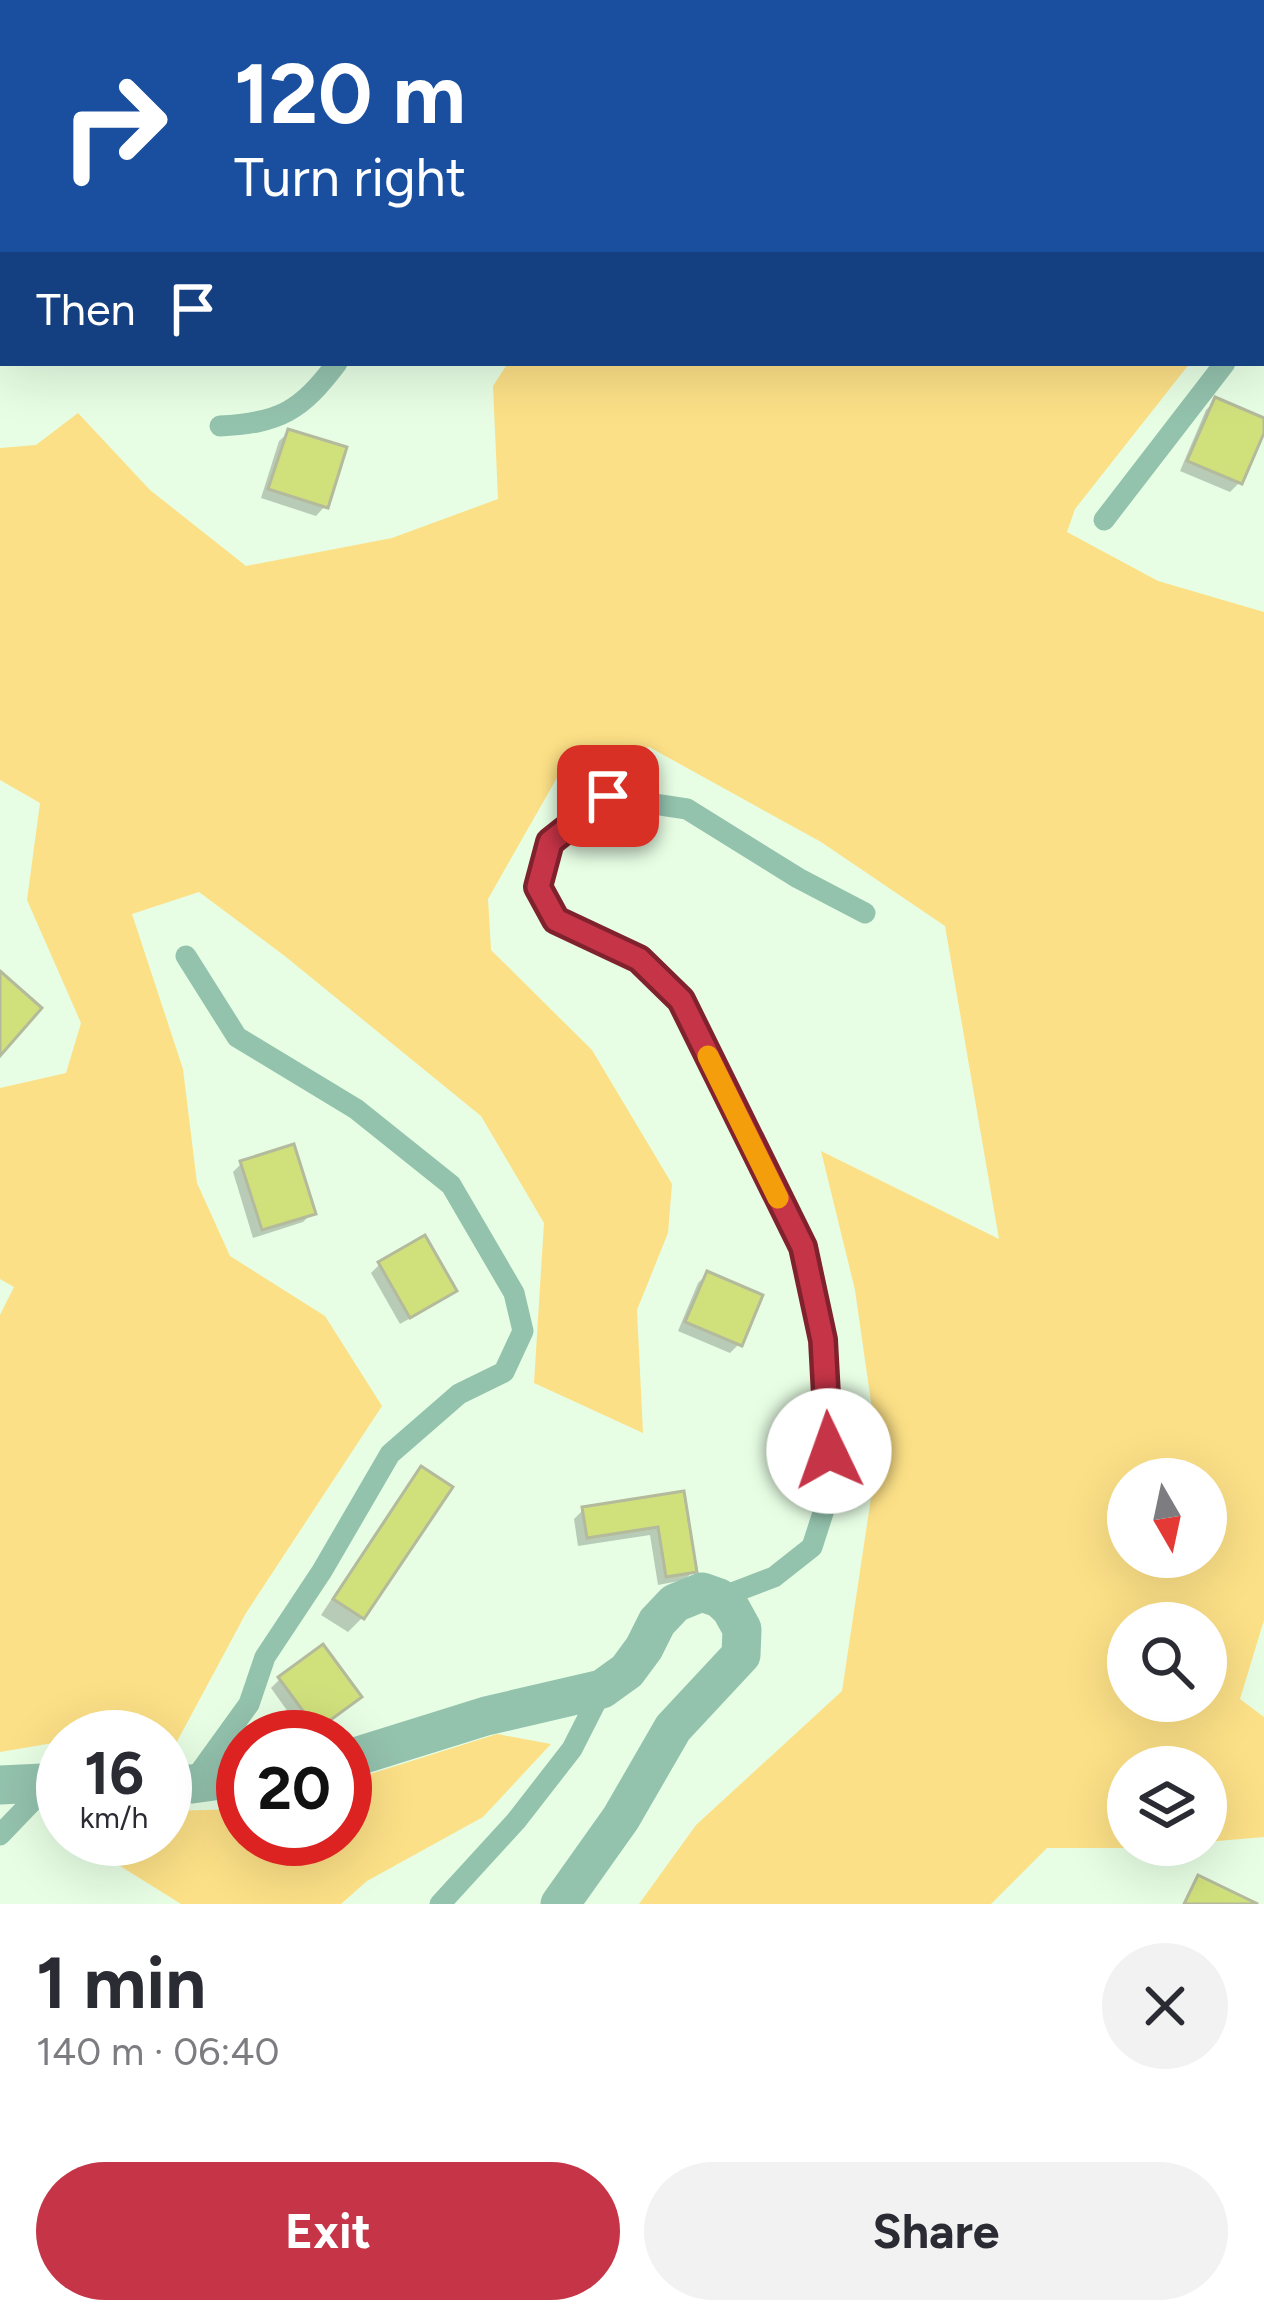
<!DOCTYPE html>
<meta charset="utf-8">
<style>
:root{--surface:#fff;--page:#f2f2f3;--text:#2b2b33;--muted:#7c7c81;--accent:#c53447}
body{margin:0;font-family:Figtree,sans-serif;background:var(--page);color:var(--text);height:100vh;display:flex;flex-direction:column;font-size:45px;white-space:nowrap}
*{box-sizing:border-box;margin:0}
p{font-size:39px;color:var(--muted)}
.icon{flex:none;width:66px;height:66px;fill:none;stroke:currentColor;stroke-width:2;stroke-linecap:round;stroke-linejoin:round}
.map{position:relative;height:1904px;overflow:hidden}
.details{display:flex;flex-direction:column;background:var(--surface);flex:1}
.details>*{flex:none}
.guide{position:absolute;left:0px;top:0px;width:1266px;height:366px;box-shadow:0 12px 48px #0002;background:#1a4fa0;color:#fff;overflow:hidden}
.needle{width:78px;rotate:171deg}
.buttons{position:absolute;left:1107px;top:1458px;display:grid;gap:24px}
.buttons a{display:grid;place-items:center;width:120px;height:120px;border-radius:50%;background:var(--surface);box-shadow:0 12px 48px #0002;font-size:60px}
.speed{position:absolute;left:36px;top:1710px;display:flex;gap:24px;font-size:60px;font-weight:700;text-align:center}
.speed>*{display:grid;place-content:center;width:156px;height:156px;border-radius:50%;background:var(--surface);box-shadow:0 12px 48px #0002;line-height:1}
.speed small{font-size:30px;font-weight:400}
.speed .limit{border:18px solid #d22;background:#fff;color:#111}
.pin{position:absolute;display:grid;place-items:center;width:102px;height:102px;color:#fff;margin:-51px;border-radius:24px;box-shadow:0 6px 18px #0006}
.me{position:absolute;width:132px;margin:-66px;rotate:357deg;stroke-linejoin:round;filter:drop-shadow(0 0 9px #0008)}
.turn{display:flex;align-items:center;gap:42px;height:252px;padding:0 36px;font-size:54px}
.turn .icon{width:156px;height:156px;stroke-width:2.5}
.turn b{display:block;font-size:84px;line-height:102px}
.then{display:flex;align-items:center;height:114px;padding:0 36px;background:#0003;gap:24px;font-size:45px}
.round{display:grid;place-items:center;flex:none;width:126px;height:126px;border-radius:63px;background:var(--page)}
.headline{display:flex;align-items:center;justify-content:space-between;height:204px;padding:0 36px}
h1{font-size:72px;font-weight:700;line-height:90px}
.cta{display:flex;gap:24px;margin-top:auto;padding:24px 36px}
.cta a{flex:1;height:138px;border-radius:72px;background:var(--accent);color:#fff;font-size:48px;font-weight:700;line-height:138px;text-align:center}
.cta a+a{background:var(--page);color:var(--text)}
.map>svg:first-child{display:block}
</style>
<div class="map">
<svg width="1264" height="1904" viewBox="0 0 1264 1904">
<rect width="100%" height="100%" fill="#e7fee4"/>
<g fill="#fce087" fill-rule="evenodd">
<path d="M740,0H1264V100L1263,3H745Z"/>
<path d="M508,363H1190L1075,509L1067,532L1158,581L1264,612V1620L1240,1699L1264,1717V1837L1206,1842V1767H1128V1845H1176L1138,1848H1047L991,1904H639L696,1825L842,1691L878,1451L855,1290L821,1151L999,1239L945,926L821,842L649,747L558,776L488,899L491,950L592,1050L672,1184L668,1233L637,1310L643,1433L534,1383L544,1223L481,1116L286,957L199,892L132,914L183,1069L197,1183L230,1256L325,1316L382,1406L246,1613L166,1762L165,1737H63V1745L53,1743L0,1752V1315L14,1287L0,1279V1088L66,1073L81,1023L27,900L40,803L0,780V448L36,445L78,413L150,490L246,566L392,538L498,499L493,386ZM1206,1479V1557H1128V1479ZM1206,1623V1701H1128V1623Z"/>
<path d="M497,1734L551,1744L483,1817L367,1881L341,1904H181L77,1839H165V1811L243,1809V1839H345V1782Z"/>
</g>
<g fill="#0003">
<path d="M3,271V345L0,348V274Z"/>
<path d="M1216,400L1264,421L1239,483L1230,492L1180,471L1206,410Z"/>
<path d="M289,432L325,506L316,516L261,498L279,441Z"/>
<path d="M242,1163L312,1213L303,1222L253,1238L233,1172Z"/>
<path d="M380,1264L453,1290L444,1299L400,1324L371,1273Z"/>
<path d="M707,1274L739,1344L730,1353L678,1331L698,1283Z"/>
<path d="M422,1470L448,1488L362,1618L348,1632L321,1615L408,1484Z"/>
<path d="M681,1495L694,1571L684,1580L658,1585L650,1535L578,1546L574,1519L583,1510Z"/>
<path d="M280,1679L349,1706L306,1737L271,1688Z"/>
</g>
<g fill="#d0e17c" stroke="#b4ba9c" stroke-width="3">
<path d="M1215,397L1264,418V433L1242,484L1187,461Z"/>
<path d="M288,429L347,447L328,508L268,489Z"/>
<path d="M0,971L42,1008L0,1056Z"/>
<path d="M294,1144L316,1214L262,1230L240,1161Z"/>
<path d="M425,1235L457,1291L410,1318L378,1262Z"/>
<path d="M707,1271L763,1295L742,1346L685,1322Z"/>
<path d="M421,1466L453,1487L364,1619L333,1599Z"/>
<path d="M684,1491L697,1572L666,1577L658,1527L587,1538L582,1507Z"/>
<path d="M323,1644L362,1697L317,1730L278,1677Z"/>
<path d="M1198,1875L1258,1904H1184Z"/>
</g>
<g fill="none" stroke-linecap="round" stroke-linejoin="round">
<g stroke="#93c2ad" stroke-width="21">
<path d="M347,0L350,3"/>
<path d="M1263,314L1264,312"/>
<path d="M220,426C280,423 301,411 337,363"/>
<path d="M1104,520L1225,363"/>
<path d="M186,956L237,1037L356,1109L451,1185L514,1293L523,1331L504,1372L459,1394L390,1454L322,1571L265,1657L249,1704L192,1783"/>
<path d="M719,1598L774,1577L812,1547L831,1488L823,1340L803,1247L681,1000L639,959L555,921L538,887L550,841L608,797L687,809L798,878L865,913"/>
<path d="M0,1835L47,1786"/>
<path d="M440,1904L516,1821L572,1749L602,1690"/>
</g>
<g stroke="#93c2ad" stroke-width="39">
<path d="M437,0L447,3"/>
<path d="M125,3L129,0"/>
<path d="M584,3L587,0"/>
<path d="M0,236L3,232"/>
<path d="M345,1760L486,1716L602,1689L627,1671L644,1648L657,1622L675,1603L702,1592L719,1598L731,1609L742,1629L741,1655L673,1728L621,1818L560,1904"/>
<path d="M165,1783L192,1784L243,1777"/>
<path d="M0,1785L63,1782"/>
</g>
</g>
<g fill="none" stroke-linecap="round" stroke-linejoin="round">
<defs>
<path id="route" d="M608,796L550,842L538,887L556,920L639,959L681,1000L803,1247L823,1340L829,1451"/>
</defs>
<use href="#route" stroke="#80222e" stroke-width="30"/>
<use href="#route" stroke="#c53447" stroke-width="21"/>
<path stroke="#f59e0b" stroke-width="21" d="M708,1056L778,1198"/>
</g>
</svg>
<div class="buttons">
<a><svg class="needle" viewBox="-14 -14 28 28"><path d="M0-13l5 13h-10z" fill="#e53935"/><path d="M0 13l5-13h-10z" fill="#7c7c81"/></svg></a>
<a><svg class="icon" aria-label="search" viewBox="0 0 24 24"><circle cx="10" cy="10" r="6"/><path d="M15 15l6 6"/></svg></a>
<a><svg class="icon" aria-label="layers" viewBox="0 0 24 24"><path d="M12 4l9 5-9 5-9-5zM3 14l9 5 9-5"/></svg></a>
</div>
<div class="speed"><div>16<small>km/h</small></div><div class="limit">20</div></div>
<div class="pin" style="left:608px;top:796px;background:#d93025"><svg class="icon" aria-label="arrive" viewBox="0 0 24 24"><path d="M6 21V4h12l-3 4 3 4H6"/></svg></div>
<svg class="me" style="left:829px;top:1451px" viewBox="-20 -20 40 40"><circle r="19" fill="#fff"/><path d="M0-13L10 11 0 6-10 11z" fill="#c53447"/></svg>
<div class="guide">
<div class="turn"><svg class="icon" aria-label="right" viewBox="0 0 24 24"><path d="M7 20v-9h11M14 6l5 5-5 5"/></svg><div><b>120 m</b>Turn right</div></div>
<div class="then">Then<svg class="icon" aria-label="arrive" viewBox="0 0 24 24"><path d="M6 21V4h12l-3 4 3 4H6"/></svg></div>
</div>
</div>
<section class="details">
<div class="headline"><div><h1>1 min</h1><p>140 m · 06:40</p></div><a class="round"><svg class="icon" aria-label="close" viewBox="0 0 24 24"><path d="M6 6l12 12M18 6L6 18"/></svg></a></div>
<div class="cta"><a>Exit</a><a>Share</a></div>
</section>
